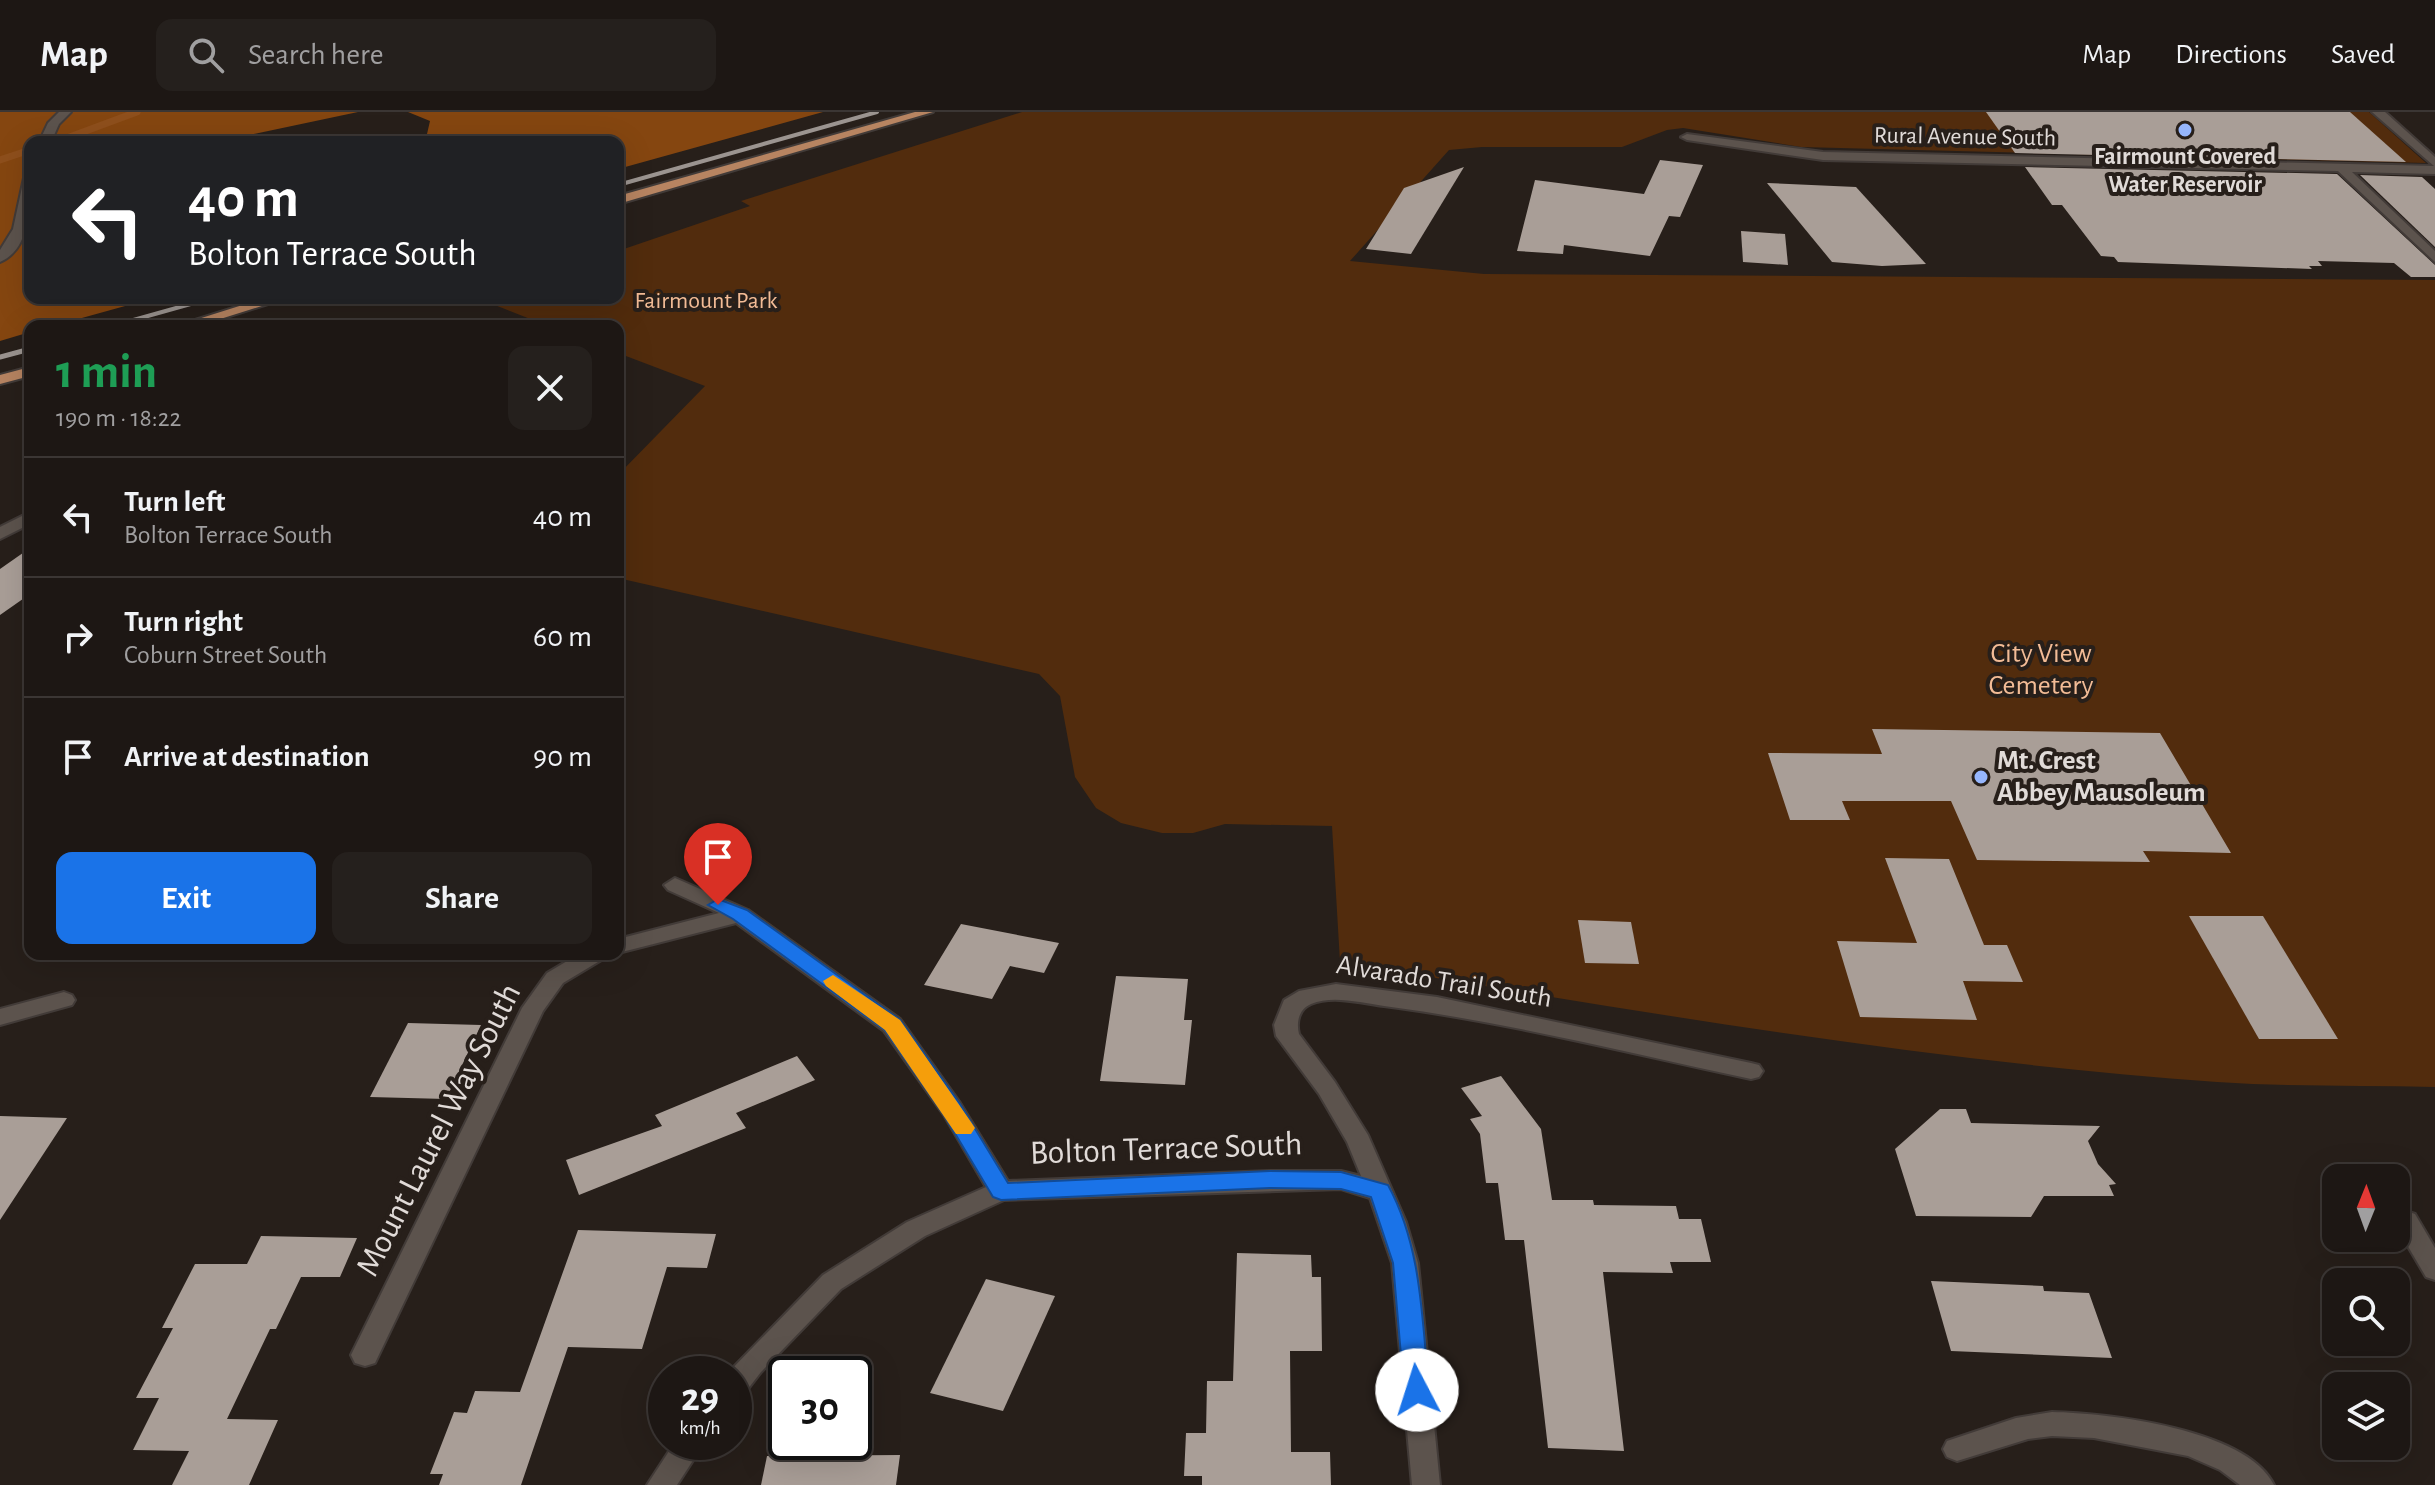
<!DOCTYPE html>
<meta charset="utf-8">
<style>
:root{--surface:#1d1714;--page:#25201d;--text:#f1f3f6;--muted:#a09fa0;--line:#3b3634;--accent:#1a73e8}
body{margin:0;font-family:"Alegreya Sans",sans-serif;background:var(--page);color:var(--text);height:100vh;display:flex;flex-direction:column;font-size:30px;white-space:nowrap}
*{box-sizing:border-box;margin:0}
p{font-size:26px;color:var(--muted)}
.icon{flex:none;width:44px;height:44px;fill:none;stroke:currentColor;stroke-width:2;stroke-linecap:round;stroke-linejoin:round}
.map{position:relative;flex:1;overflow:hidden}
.sheet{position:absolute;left:24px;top:208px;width:600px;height:640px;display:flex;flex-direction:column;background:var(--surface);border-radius:16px;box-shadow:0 8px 32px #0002,0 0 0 2px var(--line)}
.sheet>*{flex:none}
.top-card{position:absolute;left:24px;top:24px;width:600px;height:168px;border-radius:16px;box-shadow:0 8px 32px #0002,0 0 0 2px var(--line);background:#202124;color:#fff;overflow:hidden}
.needle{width:52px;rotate:1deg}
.tools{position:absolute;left:2322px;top:1052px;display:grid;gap:16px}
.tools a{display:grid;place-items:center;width:88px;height:88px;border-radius:16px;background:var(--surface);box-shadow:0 8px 32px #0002,0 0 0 2px var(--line);font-size:40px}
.speed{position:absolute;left:648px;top:1244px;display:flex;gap:16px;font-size:40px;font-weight:700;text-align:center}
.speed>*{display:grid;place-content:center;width:104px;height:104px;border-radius:50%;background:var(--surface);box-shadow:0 8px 32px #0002,0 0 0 2px var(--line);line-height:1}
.speed small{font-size:20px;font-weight:400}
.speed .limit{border:4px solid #111;border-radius:12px;background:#fff;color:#111}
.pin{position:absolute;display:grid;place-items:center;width:68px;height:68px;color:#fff;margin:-82px -34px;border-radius:50% 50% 50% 0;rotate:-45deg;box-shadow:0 0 8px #0007}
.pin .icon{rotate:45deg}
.me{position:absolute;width:88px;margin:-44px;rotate:355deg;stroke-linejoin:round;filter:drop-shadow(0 0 6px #0008)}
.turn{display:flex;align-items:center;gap:28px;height:168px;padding:0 32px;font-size:36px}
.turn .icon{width:104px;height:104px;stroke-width:2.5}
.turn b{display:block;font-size:56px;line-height:68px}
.round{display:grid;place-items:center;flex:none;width:84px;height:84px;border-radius:16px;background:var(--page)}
.overview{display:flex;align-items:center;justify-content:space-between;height:136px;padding:0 32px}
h1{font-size:48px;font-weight:700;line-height:60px;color:#1e9e55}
.primary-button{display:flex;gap:16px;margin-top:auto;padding:16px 32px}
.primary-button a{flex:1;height:92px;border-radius:16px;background:var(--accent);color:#fff;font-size:32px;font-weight:700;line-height:92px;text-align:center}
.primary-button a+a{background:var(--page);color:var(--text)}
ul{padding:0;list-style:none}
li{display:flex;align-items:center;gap:24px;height:120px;padding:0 32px;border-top:2px solid var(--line)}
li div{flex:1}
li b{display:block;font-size:30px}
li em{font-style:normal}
header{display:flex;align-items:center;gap:48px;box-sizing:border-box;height:112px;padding:0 40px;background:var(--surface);border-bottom:2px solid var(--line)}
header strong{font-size:38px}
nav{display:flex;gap:44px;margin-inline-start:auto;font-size:28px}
.search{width:560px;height:72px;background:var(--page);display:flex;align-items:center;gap:20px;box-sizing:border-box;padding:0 28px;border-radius:16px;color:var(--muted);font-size:30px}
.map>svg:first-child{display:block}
</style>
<header>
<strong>Map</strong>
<div class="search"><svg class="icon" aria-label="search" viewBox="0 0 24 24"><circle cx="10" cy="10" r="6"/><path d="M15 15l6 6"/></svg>Search here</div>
<nav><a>Map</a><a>Directions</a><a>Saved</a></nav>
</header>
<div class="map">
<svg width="2435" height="1373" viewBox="0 0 2435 1373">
<rect width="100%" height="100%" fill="#271f1a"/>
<path fill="#522c0d" d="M1022,0H2369L2426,51L1801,35L1683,16L1667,18L1622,35H1482L1449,38L1350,149L1484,162L2435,168V975C2362,973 2289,975 2217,970C1922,949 1631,898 1340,850L1332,714L1225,712L1193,721H1162L1121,711L1096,696L1075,665L1060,584L1039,562L618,466V363L705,274L618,241V214H548L477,186H618V139L750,94L741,89Z"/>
<g fill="#854610">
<path d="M0,0H358L216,30H30V186H154L53,214H30V220L0,229Z"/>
<path d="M408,0H823L618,57V30H407L427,22L430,9Z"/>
</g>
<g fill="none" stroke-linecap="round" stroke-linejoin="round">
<g stroke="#8e4f1c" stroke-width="7">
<path d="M56,30L137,0"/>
<path d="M0,48L30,38"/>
</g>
</g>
<g fill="#a99e97">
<path d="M1986,0H2350L2406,50L2015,41Z"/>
<path d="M1660,48L1703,53L1680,105L1669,104L1650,144L1564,133L1563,142L1517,139L1535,68L1644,82Z"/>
<path d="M1464,55L1411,142L1366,137L1404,76Z"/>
<path d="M2025,55L2337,62L2435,153V165H2411L2394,151L2318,149L2322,154H2309L2312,157L2118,150L2114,145L2101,144L2062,93H2052Z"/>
<path d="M2360,63L2422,65L2435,77V135Z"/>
<path d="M1767,71L1856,75L1926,152L1882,154L1832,150Z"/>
<path d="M1741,119L1785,122L1788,153L1743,150Z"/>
<path d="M30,436V482L0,503V457Z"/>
<path d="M1872,617L2160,621L2231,741L2143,739L2150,750L1977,748L1951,689H1842L1850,708H1790L1768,641L1882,642Z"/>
<path d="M1885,746L1949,747L1984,833H2007L2023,870L1963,869L1977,908L1860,905L1837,829L1917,831Z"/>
<path d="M2189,804H2263L2338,927H2259Z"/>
<path d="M1578,808L1631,810L1639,852L1585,851Z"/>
<path d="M961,812L1059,831L1044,861L1010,854L992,887L924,873Z"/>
<path d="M1116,864L1188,867L1184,908H1192L1185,973L1100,969Z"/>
<path d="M408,911L481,913L446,987L370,985Z"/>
<path d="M797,944L815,968L736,1001L746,1016L579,1083L566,1048L662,1014L655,1003Z"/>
<path d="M1501,964L1541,1017L1552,1088H1593L1594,1093L1676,1094L1679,1107H1701L1711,1150H1670L1673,1161L1603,1160L1624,1339L1548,1336L1524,1128H1505L1498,1071H1486L1480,1022L1470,1007L1482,1004L1461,976Z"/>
<path d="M1940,997H1966L1971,1011L2100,1014L2088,1029L2098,1052L2116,1072L2109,1073L2114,1084H2044L2031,1105L1916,1104L1895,1037Z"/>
<path d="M0,1004L67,1006L0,1108Z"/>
<path d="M578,1118L716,1122L707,1156L667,1155L642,1237L568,1235L521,1373H439L443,1362H430L454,1300L467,1301L475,1279L520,1280Z"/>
<path d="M261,1124L357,1126L340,1165H301L276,1217H270L227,1307L278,1308L249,1373H172L189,1339L133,1338L159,1286H136L173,1216H162L195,1152H247Z"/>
<path d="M1237,1141L1311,1143L1312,1165H1321L1322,1239H1290L1291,1340H1330L1331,1373H1202V1364H1184L1186,1321H1206L1207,1269H1233Z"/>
<path d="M986,1167L1055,1184L1003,1299L930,1281Z"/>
<path d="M1931,1169L2043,1174L2044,1179L2089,1181L2112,1246L1951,1239Z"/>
<path d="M900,1343L896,1373H761L767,1344Z"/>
</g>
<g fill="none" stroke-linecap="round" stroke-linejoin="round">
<defs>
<g id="minor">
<path d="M59,0H71L59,12L51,30H39L48,11Z"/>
<path d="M2372,0H2385L2435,45V62L2352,60L2435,139V150L2338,59L1823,48L1687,28L1681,25L1687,22L1823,40L2434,54Z"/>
<path d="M30,62C30,91 32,136 0,150V138L13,117L24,66Z"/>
<path d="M30,400V412L0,427V415Z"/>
<path d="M675,766L748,798L900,907L960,991L1008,1069L1270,1059H1341L1361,1064L1347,1030L1319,982L1276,924L1274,913L1284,888L1299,879L1336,872L1437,885L1751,951L1759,953L1763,959L1759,965L1751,967C1629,941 1507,910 1384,894C1361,891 1333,883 1311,892C1299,897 1296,910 1299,922L1335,970L1368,1023L1406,1110L1418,1151L1440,1373H1412L1392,1151L1370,1086L1341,1077L1004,1088L925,1124L841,1177L761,1260L744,1282L734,1285V1262H727L823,1163L907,1110L986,1075L944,1003L884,919L736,811L618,841V827L719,801L668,778L664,773Z"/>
<path d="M579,842H606L603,847L563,871L543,899L375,1251L365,1254L355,1251L351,1243L522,896L547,861Z"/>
<path d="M64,880L72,883L75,888L72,893L0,913V897Z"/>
<path d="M2406,1099L2415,1102L2435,1136V1168L2426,1165L2396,1114L2397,1102Z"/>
<path d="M2052,1300C2108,1301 2247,1317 2274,1373H2240L2220,1358L2188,1344L2094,1326L2052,1324L2028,1327L1957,1349L1947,1345L1943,1337L1947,1329L2016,1306Z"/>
<path d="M675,1330H705L677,1373H647Z"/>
</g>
<g id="primary">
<path d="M915,0H933L618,92V84Z"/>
<path d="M265,186H287L198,214H176Z"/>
<path d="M30,255V264L0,272V263Z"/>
</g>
</defs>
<use href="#minor" stroke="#423b38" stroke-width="4"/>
<use href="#primary" stroke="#423b38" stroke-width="4"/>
<use href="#minor" fill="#5c534d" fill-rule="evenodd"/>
<use href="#primary" fill="#b78461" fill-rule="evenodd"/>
<g stroke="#9b9490" stroke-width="4">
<path d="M618,73L877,0"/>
<path d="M112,214L212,186"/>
</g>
<path stroke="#9b9490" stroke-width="5" d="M0,245L30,237"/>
</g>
<path fill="#1a73e8" stroke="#114b97" stroke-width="2" d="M718,787L747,798L900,908L960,992L1008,1071L1270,1059L1341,1060L1388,1073C1422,1135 1422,1208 1429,1278L1425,1285L1417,1288L1408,1285L1404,1278L1393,1151L1371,1085L1341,1077L1270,1076L1001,1088L993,1085L944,1003L885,918L733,807L708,793Z"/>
<path fill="#f59e0b" d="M833,863L900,908L971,1010L975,1016L971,1022H956L885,918L826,874L823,869Z"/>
<g fill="#96b6fd" stroke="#271f1a" stroke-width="3">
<circle cx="2185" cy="18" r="8"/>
<circle cx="1981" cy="665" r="8"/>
</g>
<g text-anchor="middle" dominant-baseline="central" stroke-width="8" stroke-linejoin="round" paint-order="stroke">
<g font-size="24" fill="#e1dbd8" stroke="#271f1a">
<text transform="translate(1965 25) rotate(1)">Rural Avenue South</text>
</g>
<g font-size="24" font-weight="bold" fill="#e1dbd8" stroke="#271f1a">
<text x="2185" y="45">Fairmount Covered<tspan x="2185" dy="28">Water Reservoir</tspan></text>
</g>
<g font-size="24" fill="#f3bc96" stroke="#271f1a">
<text x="706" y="189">Fairmount Park</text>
</g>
<g font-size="28" fill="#f3bc96" stroke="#271f1a">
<text x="2041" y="542">City View<tspan x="2041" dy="32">Cemetery</tspan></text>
</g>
<g font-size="28" font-weight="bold" fill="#e1dbd8" stroke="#271f1a" text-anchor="start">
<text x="1997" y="649">Mt. Crest<tspan x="1997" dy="32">Abbey Mausoleum</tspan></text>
</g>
<g font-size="28" fill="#e1dbd8" stroke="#271f1a">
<text transform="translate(1444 870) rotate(9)">Alvarado Trail South</text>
</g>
<g font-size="34" fill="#e1dbd8" stroke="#271f1a">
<text transform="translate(439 1018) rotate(-63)">Mount Laurel Way South</text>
<text transform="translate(1166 1037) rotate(-2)">Bolton Terrace South</text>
</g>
</g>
</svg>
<div class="tools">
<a><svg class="needle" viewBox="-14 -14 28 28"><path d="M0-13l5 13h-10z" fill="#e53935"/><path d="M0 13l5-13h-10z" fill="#a09fa0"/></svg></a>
<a><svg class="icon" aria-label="search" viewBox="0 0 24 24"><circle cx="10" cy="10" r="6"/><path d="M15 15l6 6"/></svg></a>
<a><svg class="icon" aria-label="layers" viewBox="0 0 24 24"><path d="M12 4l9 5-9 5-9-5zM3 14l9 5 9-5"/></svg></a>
</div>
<div class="speed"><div>29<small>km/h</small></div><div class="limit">30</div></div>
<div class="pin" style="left:718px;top:793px;background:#d93025"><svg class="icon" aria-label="arrive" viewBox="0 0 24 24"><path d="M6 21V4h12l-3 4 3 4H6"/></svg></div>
<svg class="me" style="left:1417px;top:1278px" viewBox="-20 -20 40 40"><circle r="19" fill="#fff"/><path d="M0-13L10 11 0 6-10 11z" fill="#1a73e8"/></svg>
<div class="top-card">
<div class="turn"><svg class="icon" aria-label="left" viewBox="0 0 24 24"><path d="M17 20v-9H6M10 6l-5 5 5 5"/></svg><div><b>40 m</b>Bolton Terrace South</div></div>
</div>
<section class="sheet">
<div class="overview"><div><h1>1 min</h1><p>190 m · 18:22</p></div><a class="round"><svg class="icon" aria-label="close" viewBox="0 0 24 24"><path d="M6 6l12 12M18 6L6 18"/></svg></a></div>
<ul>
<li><svg class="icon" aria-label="left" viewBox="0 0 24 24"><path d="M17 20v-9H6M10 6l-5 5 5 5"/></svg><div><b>Turn left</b><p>Bolton Terrace South</p></div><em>40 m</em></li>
<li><svg class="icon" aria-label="right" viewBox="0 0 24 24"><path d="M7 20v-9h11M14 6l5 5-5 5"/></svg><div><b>Turn right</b><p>Coburn Street South</p></div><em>60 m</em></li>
<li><svg class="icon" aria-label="arrive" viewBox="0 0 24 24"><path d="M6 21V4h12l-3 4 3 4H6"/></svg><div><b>Arrive at destination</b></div><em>90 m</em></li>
</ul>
<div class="primary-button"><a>Exit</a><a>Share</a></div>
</section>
</div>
